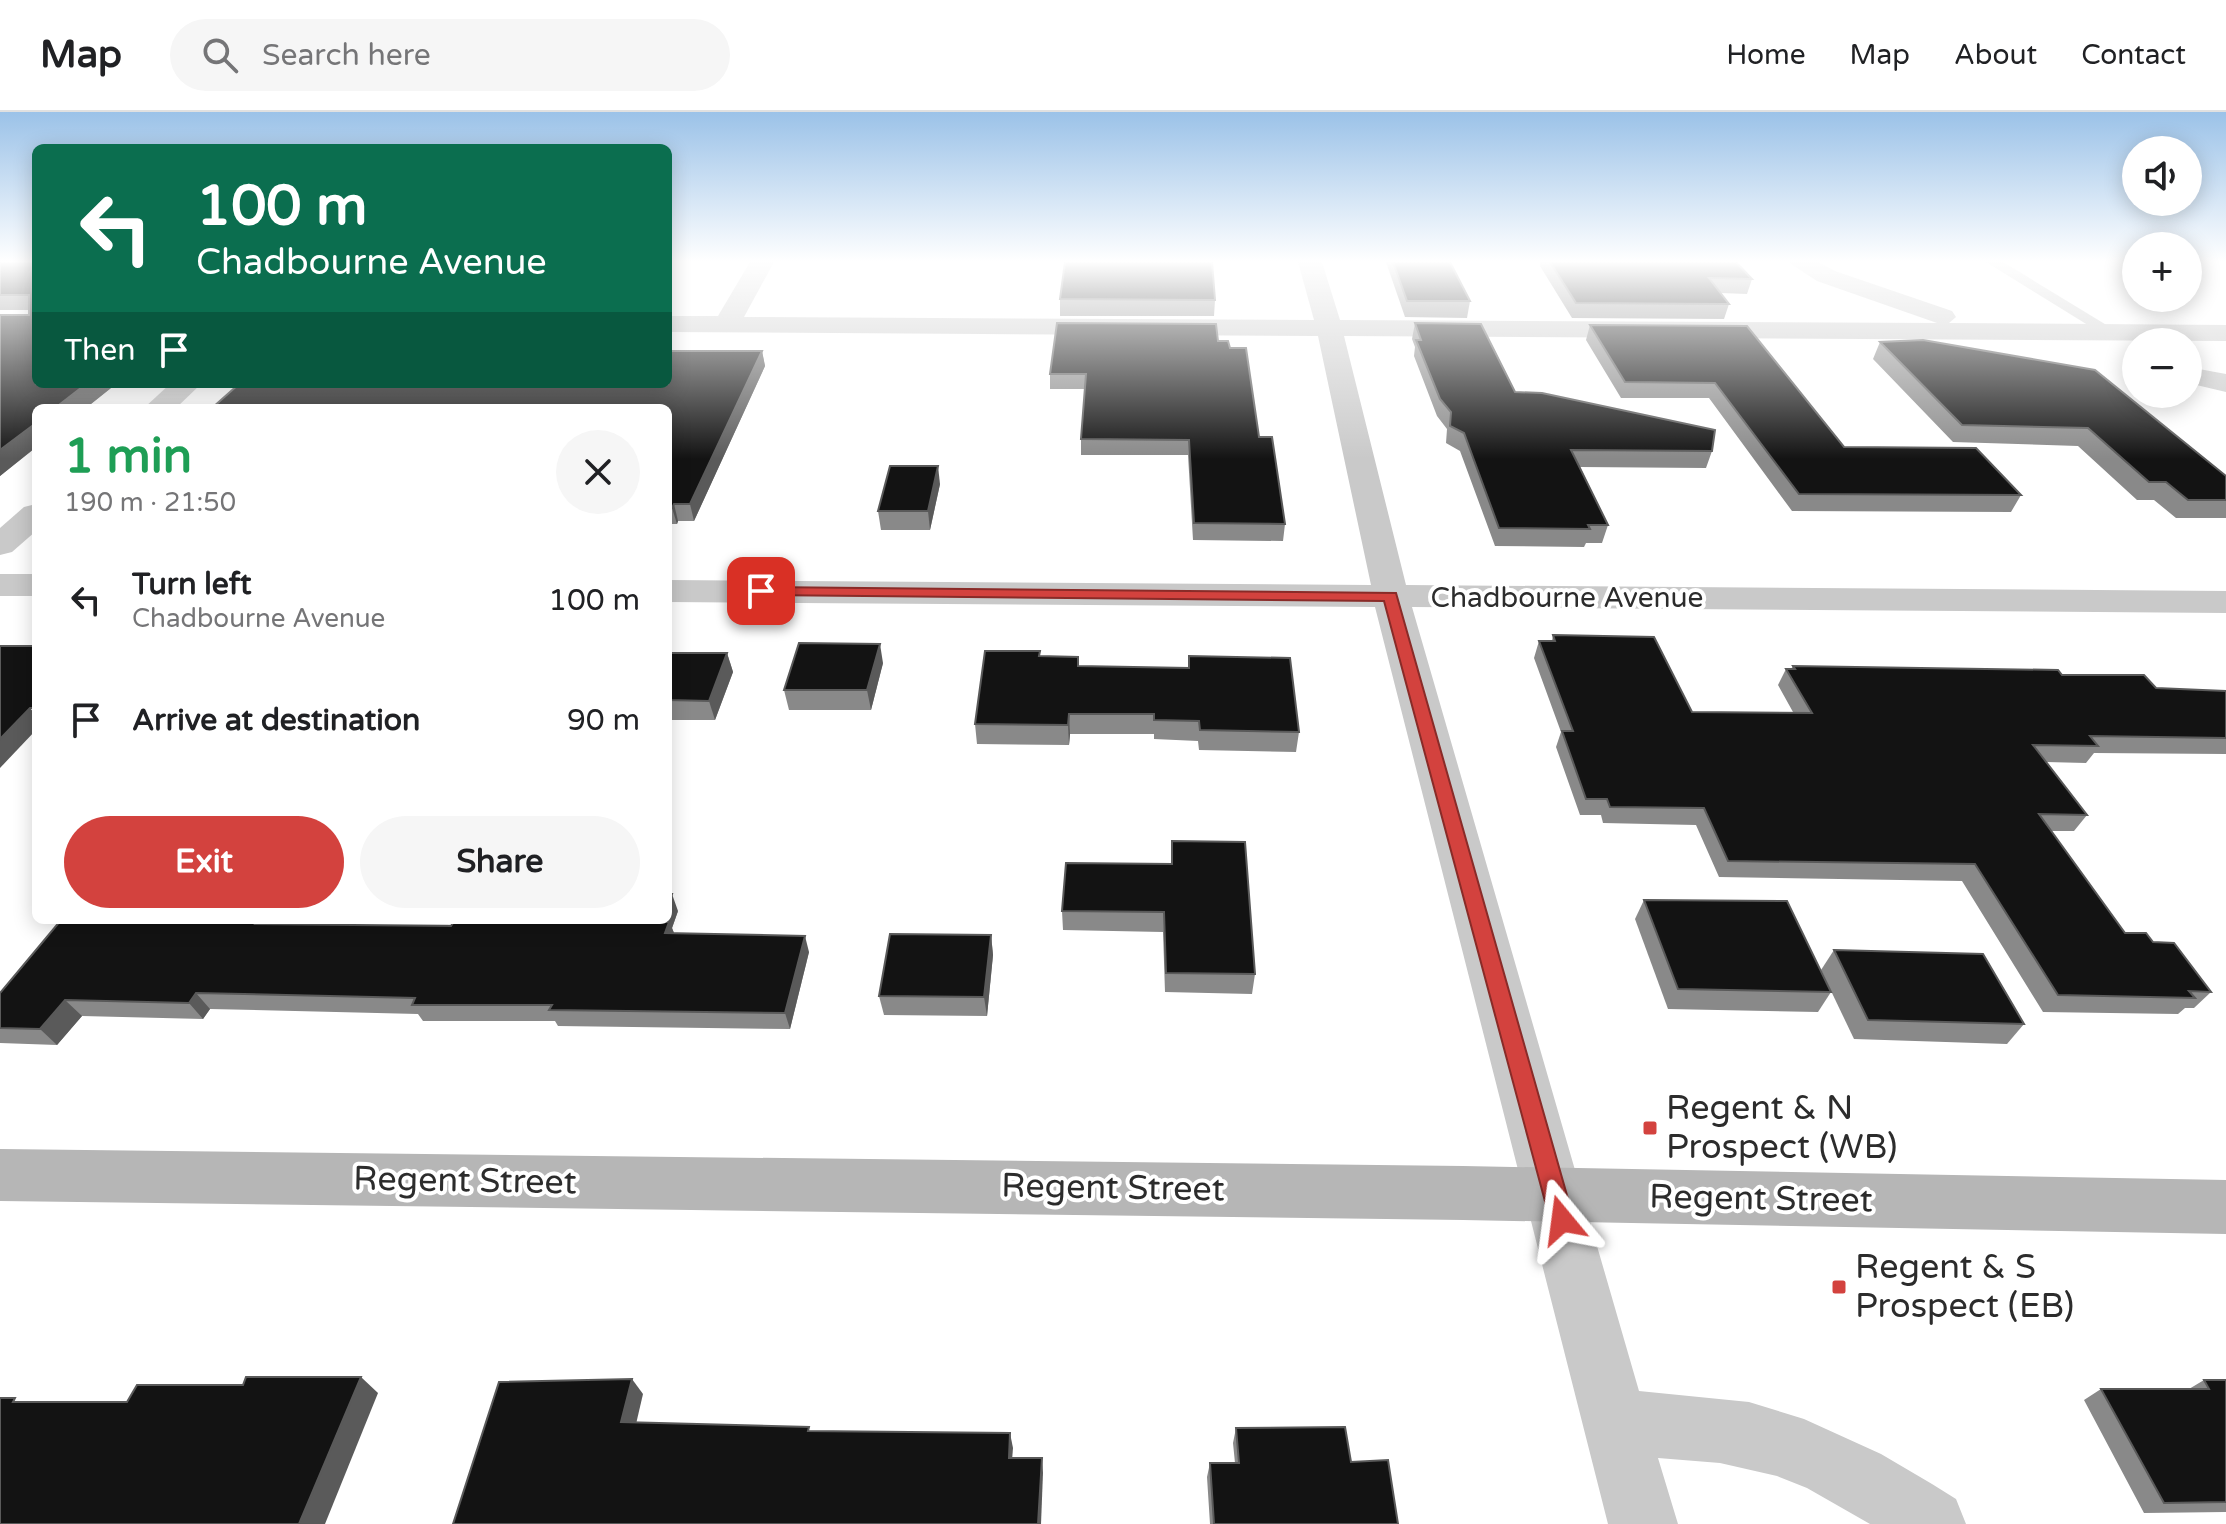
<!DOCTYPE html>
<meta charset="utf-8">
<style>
:root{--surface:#fff;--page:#f6f6f6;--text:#202124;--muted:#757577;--line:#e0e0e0;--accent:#d3423e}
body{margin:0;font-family:"Varela Round",sans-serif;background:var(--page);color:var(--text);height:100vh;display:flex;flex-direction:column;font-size:30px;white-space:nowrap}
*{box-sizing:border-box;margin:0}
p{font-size:26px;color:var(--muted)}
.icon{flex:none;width:44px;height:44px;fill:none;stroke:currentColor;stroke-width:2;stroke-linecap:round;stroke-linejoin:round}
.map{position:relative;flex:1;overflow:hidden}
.sheet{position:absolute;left:32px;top:292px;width:640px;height:520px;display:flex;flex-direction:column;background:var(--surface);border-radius:12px;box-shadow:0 4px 20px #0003}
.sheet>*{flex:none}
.top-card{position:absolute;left:32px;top:32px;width:640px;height:244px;border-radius:12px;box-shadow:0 4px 20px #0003;background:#0b6e4f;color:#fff;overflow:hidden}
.buttons{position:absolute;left:2122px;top:24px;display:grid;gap:16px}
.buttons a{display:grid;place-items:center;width:80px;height:80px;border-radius:50%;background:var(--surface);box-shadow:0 4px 20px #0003;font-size:40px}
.pin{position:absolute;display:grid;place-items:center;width:68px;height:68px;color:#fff;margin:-34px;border-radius:16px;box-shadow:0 4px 12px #0006}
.me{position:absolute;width:88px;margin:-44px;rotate:344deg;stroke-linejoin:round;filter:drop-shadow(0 0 6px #0008)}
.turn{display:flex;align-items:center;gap:28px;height:168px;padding:0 32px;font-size:36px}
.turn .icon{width:104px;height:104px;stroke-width:2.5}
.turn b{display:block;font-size:56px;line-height:68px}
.then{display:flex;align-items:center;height:76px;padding:0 32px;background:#0003;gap:16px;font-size:30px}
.round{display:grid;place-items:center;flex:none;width:84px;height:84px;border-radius:42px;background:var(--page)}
.summary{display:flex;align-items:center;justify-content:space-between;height:136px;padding:0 32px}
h1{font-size:48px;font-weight:700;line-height:60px;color:#1e9e55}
.action{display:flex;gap:16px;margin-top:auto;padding:16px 32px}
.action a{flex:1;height:92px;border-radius:48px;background:var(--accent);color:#fff;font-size:32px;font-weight:700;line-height:92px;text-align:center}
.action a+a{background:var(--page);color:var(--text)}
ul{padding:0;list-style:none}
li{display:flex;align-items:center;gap:24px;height:120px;padding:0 32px}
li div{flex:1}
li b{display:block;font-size:30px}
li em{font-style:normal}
header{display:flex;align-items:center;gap:48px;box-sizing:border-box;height:112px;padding:0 40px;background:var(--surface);border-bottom:2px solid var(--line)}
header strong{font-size:38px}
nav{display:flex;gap:44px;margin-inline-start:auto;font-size:28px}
.search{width:560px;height:72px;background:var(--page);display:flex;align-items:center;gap:20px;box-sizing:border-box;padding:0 28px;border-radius:44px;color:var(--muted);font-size:30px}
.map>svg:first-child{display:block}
</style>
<header>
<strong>Map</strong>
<div class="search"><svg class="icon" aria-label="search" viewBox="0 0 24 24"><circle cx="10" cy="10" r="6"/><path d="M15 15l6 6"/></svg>Search here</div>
<nav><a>Home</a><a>Map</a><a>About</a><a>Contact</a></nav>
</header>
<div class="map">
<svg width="2226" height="1412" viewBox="0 0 2226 1412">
<rect width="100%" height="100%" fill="#fff"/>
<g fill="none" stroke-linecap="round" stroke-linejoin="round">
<path fill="#c9c9c9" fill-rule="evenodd" d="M1986,150H2003L2118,220L2116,223H2104Z"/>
<g fill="#c9c9c9" fill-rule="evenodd">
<path d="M750,150H774L744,205L1314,208L1298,150H1322L1340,208L1937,211L1817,169L1788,150H1818L1835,159L1952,199L1956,205L1949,211L2226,213V229L1344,224L1406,473L2226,479V501L1412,495L1639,1279L1749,1290L1804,1307L1881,1342L1932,1372L1956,1387L1966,1412H1870L1807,1376L1777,1364L1720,1351L1658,1346L1678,1412H1608L1375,495L668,490V468L1371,473L1318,224L668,220V204H718Z"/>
<path d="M2188,255L2226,262V280L2188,271Z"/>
<path d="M170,272H201L176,296H144Z"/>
<path d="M36,392V419L12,440L0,443V416L24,395Z"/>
<rect x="0" y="462" width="36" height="22"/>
</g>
<path fill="#b6b6b6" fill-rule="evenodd" d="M0,1037L1463,1054L2226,1068V1122L1463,1108L0,1089Z"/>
</g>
<g fill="#898989">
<path d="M0,150H36V272H116L0,364V203H29V198H0Z"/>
<path d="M1386,150H1450L1470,189L1467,206L1405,205Z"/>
<path d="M1541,150H1736L1752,167L1747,182L1721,181L1729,192L1724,207L1572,206L1540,154Z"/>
<path d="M1060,187L1215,188L1214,204H1060Z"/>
<path d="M1415,211L1515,280L1712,339L1706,356L1580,355L1608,413L1602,431H1586L1584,435L1495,434L1460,339L1446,331L1447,317L1437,304L1414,244L1415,235L1412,227Z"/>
<path d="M1590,213L1747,214L1844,335L2021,383L2011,400L1792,399L1709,286H1621L1586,228Z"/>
<path d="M1218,229L1230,236L1285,412L1283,429L1193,428L1188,343H1081V327L1085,277H1050V262Z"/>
<path d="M1880,230L2226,364V406H2176L2154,388H2137L2078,334L1953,330L1873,247Z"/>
<path d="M762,239L765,254L694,409H678L677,412H668V296Z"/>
<path d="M940,372L930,418H881L878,399Z"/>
<path d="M1553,523L1692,600H1793L1778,573L1786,557H1791L1793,554L2062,563L2156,576L2226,579V642L2094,641L2086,651L2046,650L2087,703L2074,719H2051L2125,821L2153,830L2211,880L2194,896H2185L2178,902L2043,900L1962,769L1719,765L1696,713L1603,711L1601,703H1580L1556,635L1561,620L1534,546L1539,529H1552Z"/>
<path d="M1040,539V544L1078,554L1188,556L1189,544L1299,620L1296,640L1199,638L1198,629L1154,627V622H1070L1069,633L977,632L975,612Z"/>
<path d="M668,541H727L733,560L715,608H668Z"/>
<path d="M883,551L871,598H789L784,578Z"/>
<path d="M1172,729L1255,862L1252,882L1165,880L1163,820L1063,818L1062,799L1171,752Z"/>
<path d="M1644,788L1831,880L1818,900L1668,897L1635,807Z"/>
<path d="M678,799L672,816L674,821L809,840L790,917L558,914L555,909H423L418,902L210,897L203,907L82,904L57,933L0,931V881L260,812L451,814L668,808Z"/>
<path d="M991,823L993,843L987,904L884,903L879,884Z"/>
<path d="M1834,838L2024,912L2007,932L1854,927L1821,858Z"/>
<path d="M2204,1268H2226V1400L2144,1401L2084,1288L2101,1277H2189Z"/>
<path d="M1236,1316L1351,1350L1398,1412H1210L1207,1365L1210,1351H1235L1233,1331Z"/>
</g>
<g fill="#5a5a5a">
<path d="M762,239L765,254L694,409L690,392Z"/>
<path d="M86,272H116L86,296H55Z"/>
<path d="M36,311V335L0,364V338Z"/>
<path d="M938,354L940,372L930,418L928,399Z"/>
<path d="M674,392L678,409L677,412L672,396Z"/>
<path d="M880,532L883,551L871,598L867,578Z"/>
<path d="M727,541L733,560L715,608L709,589Z"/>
<path d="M30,596L36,603V618L0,656V627Z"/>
<path d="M1069,602L1070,622L1069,633L1068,613Z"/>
<path d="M672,782L678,799L672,816L676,826L672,837L662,810V808H668V793Z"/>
<path d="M991,823L993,843L987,904L984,885Z"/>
<path d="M805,824L809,840L790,917L785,901Z"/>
<path d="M196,881L210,897L203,907L189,891Z"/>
<path d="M65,888L82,904L57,933L40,917Z"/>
<path d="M361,1265L378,1281L325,1412H299Z"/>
<path d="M632,1267L643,1282L633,1325L621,1310Z"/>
<path d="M1010,1321L1013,1336L1011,1361L1009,1346Z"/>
<path d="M1042,1346L1043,1361L1041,1412H1038Z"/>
</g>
<g fill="#131313" stroke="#5a5a5a" stroke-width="2">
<path d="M0,150H36V272H86L55,296H36V311L0,338V203H29V183H0Z"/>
<path d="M1065,150H1212L1215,188L1060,187Z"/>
<path d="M1393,150H1450L1470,189H1407Z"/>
<path d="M1550,150H1736L1752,167L1709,166L1729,192L1576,191Z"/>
<path d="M1057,211L1216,212L1218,229H1228L1230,236H1246L1259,325H1272L1285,412L1194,411L1189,328L1081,327L1086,262H1050Z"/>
<path d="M1415,211L1481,212L1515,280L1542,281L1715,318L1712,339L1571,338L1608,413H1588L1590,417L1499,416L1464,321L1450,314L1451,300L1440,287L1416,228H1421Z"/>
<path d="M1590,213L1747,214L1844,335L1976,336L2021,383L1799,382L1715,271L1625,270Z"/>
<path d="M1923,228L2095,258L2226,364V388H2188L2166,370H2149L2088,316L1962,313L1880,230Z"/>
<path d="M668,239H762L690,392H674L672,396H668V296H212L239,272H668Z"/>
<path d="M890,354H938L928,399H878Z"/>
<path d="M1553,523L1654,525L1692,600L1812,601L1786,557H1795L1793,554L2058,558L2062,563H2144L2156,576L2226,579V626L2090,624L2098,634L2033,633L2087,703L2039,702L2125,821H2146L2153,830L2174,831L2211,880L2189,879L2195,886L2058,883L1975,752L1728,749L1704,696L1610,695L1607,687H1586L1562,619H1573L1539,529H1555Z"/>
<path d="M799,531L880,532L867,578H784Z"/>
<path d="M0,534H36V596H30L0,627Z"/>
<path d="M985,539H1040L1039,544L1078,545V554L1189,556V544L1290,546L1299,620L1200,618L1199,609L1154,608V602H1069L1068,613L975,612Z"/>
<path d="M668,541H727L709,589L668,588Z"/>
<path d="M1172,729L1245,730L1255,862L1166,861L1164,800L1062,799L1066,751L1172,752Z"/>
<path d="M668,782H672L668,793Z"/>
<path d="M1644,788L1787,789L1831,880L1678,877Z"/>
<path d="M61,808H257L255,812L451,814L455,808H662V810H669L665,821L805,824L785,901L549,898L552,893H412L415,886L196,881L189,891L65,888L40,917L0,916V881Z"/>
<path d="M890,822L991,823L984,885L879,884Z"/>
<path d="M1834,838L1983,842L2024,912L1868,908Z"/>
<path d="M246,1265H361L299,1412H0V1286H15L13,1290H127L137,1273H243Z"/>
<path d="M632,1267L621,1310L809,1315L808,1319L1010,1321L1009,1346H1042L1038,1412H453L499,1270Z"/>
<path d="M2204,1268H2226V1390L2164,1391L2101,1277H2209Z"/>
<path d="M1345,1315L1351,1350L1388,1348L1398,1412H1214L1210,1351H1239L1236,1316Z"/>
</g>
<linearGradient id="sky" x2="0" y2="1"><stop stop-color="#9bc2e8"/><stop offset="0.43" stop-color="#fff"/><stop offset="1" stop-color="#fff" stop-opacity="0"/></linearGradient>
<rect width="2226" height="347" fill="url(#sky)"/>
<path fill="#d3423e" stroke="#892b28" stroke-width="2" d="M761,475L1396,481L1574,1108L1571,1116L1562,1119L1554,1116L1550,1108L1384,489L756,483V476Z"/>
<g fill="#d3423e" stroke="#fff" stroke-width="3">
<rect x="1642" y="1008" width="16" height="16" rx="4"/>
<rect x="1831" y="1167" width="16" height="16" rx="4"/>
</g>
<g text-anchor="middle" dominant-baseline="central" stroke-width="8" stroke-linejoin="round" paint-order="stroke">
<g font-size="28" fill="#2c2c2c" stroke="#fff">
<text x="1567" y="486">Chadbourne Avenue</text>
</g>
<g font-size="34" fill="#2c2c2c" stroke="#fff" text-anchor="start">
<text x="1666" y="996">Regent &amp; N<tspan x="1666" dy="39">Prospect (WB)</tspan></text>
<text x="1855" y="1155">Regent &amp; S<tspan x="1855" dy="39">Prospect (EB)</tspan></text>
</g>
<g font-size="34" fill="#2c2c2c" stroke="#fff">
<text transform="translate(465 1069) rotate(1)">Regent Street</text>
<text transform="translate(1113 1076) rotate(1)">Regent Street</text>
<text transform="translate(1761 1087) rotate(1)">Regent Street</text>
</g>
</g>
</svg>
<div class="buttons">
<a><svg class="icon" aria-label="sound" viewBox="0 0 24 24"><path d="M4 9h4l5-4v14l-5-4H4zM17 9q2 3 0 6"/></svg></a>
<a>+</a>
<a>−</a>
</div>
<div class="pin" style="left:761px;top:479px;background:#d93025"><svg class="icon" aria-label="arrive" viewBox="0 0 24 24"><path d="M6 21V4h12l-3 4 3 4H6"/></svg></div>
<svg class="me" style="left:1562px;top:1108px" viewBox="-20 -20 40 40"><path d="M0-17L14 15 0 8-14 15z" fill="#d3423e" stroke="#fff" stroke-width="4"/></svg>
<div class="top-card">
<div class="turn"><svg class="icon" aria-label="left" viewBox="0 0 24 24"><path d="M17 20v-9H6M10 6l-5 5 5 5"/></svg><div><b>100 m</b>Chadbourne Avenue</div></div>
<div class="then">Then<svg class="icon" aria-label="arrive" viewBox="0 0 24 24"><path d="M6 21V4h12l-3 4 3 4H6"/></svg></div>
</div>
<section class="sheet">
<div class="summary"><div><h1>1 min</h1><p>190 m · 21:50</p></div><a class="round"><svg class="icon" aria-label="close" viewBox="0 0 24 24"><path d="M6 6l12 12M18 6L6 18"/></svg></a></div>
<ul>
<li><svg class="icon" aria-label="left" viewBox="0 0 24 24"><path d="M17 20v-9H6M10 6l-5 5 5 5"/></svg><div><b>Turn left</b><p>Chadbourne Avenue</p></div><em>100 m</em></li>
<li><svg class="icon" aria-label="arrive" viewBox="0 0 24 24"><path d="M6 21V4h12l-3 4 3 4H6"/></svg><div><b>Arrive at destination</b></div><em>90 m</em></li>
</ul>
<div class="action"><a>Exit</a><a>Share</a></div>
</section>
</div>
